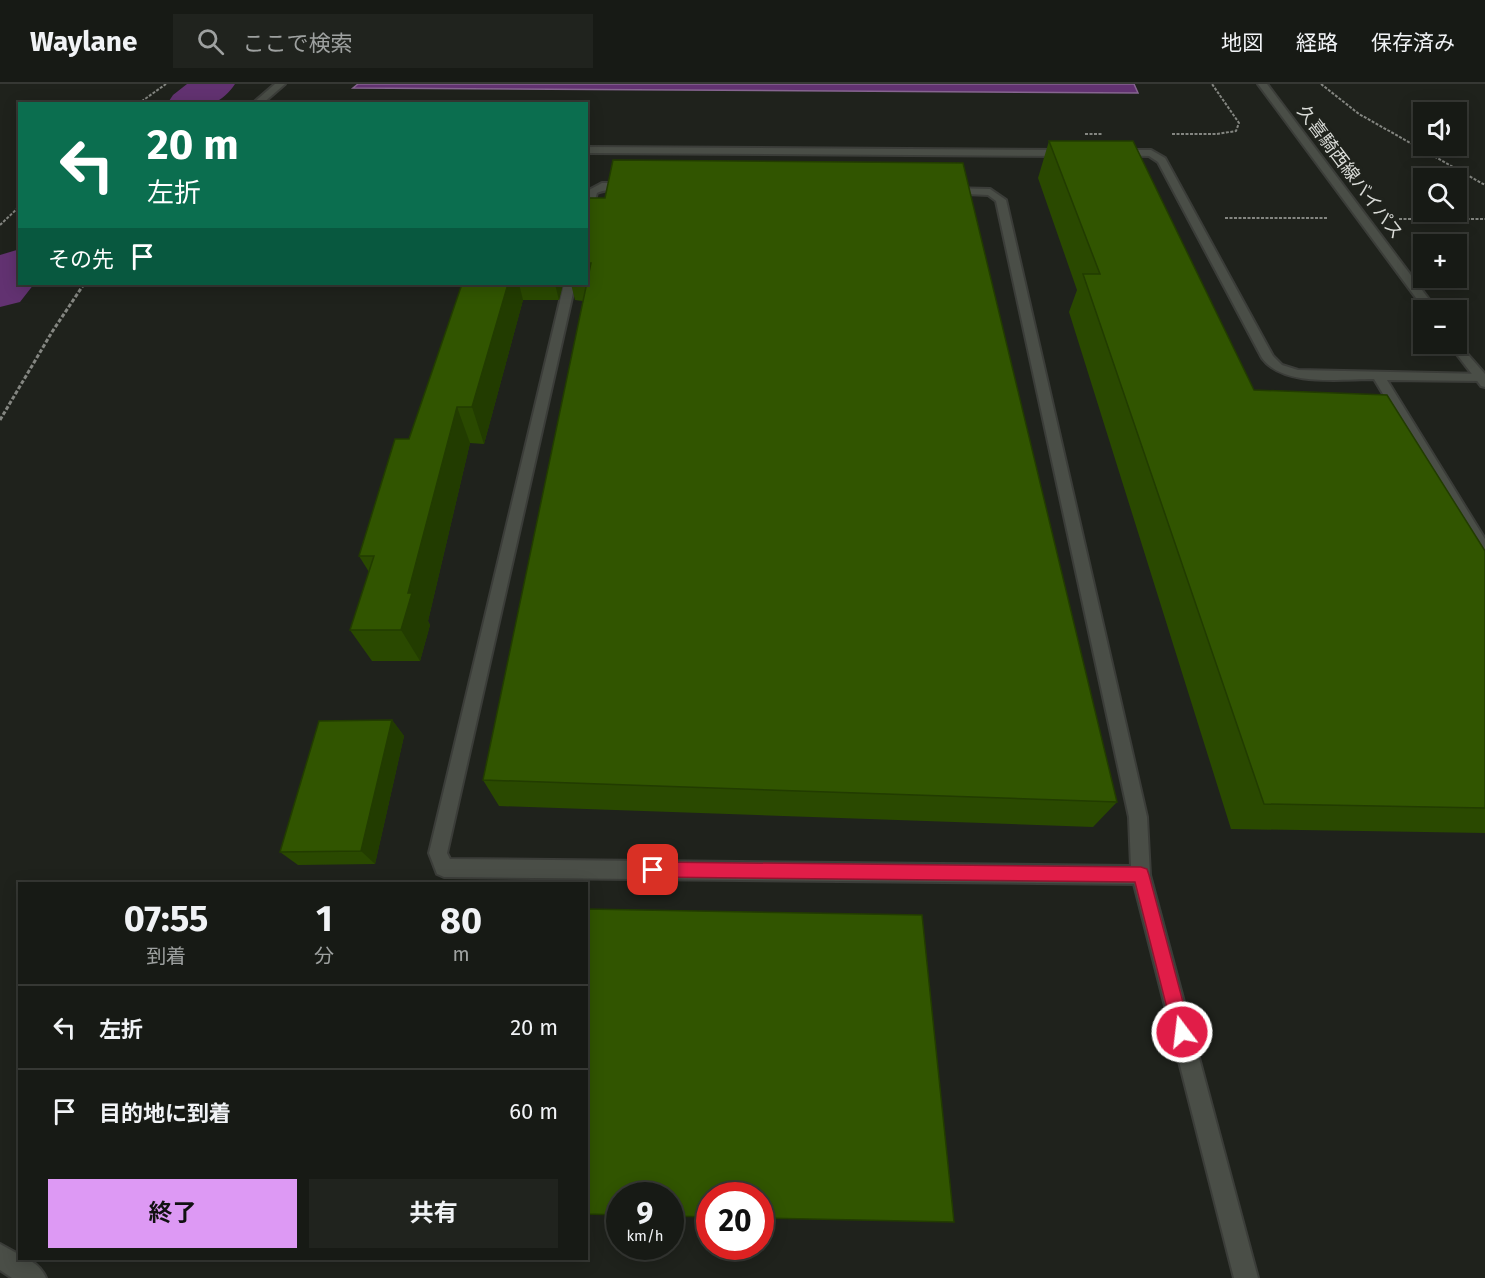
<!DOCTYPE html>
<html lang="ja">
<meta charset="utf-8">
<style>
:root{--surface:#171a15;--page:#20231e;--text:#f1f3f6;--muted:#9ea1a0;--line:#363834;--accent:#dd99f4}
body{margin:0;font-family:"Fira Sans","Noto Sans JP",sans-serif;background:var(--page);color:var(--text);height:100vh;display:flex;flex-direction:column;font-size:22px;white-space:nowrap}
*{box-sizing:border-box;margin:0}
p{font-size:20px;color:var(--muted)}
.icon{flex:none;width:33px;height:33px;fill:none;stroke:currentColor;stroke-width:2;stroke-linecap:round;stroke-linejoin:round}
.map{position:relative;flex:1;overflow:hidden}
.details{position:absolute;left:18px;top:798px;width:570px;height:378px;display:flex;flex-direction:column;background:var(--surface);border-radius:0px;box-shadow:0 3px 15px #0003,0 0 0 2px var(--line)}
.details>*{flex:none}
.hud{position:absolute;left:18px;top:18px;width:570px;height:183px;border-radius:0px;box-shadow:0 3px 15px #0003,0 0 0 2px var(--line);background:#0b6e4f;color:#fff;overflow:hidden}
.controls{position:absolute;left:1413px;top:18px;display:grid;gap:12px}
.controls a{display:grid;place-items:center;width:54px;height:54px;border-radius:0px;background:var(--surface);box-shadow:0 3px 15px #0003,0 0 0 2px var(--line);font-size:30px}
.speed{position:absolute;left:606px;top:1098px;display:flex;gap:12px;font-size:30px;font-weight:700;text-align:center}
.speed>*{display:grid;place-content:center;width:78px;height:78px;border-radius:50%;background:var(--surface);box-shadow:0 3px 15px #0003,0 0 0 2px var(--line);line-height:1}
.speed small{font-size:15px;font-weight:400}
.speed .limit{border:9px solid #d22;background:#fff;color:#111}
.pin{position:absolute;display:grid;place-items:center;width:51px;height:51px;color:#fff;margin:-26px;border-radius:12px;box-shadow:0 3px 9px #0006}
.me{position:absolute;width:66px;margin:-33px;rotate:345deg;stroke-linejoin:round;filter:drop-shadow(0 0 4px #0008)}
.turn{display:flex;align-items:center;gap:21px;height:126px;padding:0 30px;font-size:27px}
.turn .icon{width:78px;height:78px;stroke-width:2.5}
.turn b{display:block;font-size:42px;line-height:51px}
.then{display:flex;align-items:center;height:57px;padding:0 30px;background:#0003;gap:12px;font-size:22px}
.eta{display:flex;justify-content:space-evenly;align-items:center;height:102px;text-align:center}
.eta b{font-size:36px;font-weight:700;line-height:42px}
.cta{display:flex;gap:12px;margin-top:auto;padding:12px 30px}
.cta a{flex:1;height:69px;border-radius:0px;background:var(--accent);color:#111;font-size:24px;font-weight:700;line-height:69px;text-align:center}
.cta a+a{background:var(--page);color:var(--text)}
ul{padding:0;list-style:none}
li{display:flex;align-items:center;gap:18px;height:84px;padding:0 30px;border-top:2px solid var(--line)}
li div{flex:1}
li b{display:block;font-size:22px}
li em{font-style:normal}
header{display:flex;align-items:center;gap:36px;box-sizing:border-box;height:84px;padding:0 30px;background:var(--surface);border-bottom:2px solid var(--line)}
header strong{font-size:28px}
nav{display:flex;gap:33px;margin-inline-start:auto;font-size:21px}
.search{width:420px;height:54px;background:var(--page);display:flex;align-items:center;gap:15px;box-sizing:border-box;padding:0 21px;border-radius:0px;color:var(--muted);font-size:22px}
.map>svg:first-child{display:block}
</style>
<header>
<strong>Waylane</strong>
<div class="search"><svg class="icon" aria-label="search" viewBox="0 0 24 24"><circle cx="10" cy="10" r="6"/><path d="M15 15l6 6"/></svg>ここで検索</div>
<nav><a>地図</a><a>経路</a><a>保存済み</a></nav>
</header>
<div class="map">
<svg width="1485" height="1194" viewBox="0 0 1485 1194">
<rect width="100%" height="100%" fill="#1f221c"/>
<path fill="#623271" stroke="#866590" stroke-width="1.5" d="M358,0H1134L1138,9L353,4Z"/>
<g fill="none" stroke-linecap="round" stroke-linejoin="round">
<g fill="#623271" fill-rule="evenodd">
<path d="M187,0H235C216,28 198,20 167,20L173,11Z"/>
<path d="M20,165V200H34L20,218L0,223V171Z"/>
</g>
<defs>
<g id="service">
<path d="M275,0H285L262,20H252Z"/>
<path d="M586,63L1069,66L1074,69L1069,72L586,69Z"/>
<path d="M1118,66H1151L1165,74L1273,272L1282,281L1298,286L1484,290V296L1480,297L1387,296L1485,455V473L1480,471L1374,295C1340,295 1283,303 1262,274L1158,78L1149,72L1115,71L1113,69Z"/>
<path d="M602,99H630L635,102C625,109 609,103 597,109L591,129L586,132L587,107Z"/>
<path d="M949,104L990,105L1006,116L1147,733L1150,791L1258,1194H1234L1134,800L444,793L437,790L429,769L564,200H575L447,769L450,775L1131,782L1129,733L996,117L988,111L945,109V105Z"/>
</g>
<path id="tertiary" d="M0,1160L20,1171V1174C31,1174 42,1184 46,1194H12L0,1186Z"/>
<g id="secondary">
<path d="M1258,0H1267L1437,226H1425Z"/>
<path d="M1456,257L1485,290V303L1481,302L1449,260H1456Z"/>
</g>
</defs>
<use href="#service" stroke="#3b3d39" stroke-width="4"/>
<use href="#tertiary" stroke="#3b3d39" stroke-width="4"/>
<use href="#secondary" stroke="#3b3d39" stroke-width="4"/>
<g stroke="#848681" stroke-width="2" stroke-dasharray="3 1.5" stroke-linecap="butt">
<path d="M1321,0L1359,30L1485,101"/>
<path d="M138,20L166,0"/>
<path d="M1085,50H1102"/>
<path d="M1172,50H1217L1236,47L1239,39L1212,0"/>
<path d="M1225,134H1328"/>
<path d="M1399,135H1485"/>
<path d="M0,141L20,122"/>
</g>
<path stroke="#848681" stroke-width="3" stroke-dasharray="4 2" stroke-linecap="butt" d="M0,336L52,248L84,200"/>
<use href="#service" fill="#4a4e47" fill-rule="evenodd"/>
<use href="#tertiary" fill="#4a4e47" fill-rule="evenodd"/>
<use href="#secondary" fill="#4a4e47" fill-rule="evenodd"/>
</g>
<g fill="#2a4900">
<path d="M1049,57L1254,306L1485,467V749L1231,745L1069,228L1077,206L1038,94Z"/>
<path d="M586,114L1117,718L1093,743L499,722L483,696L583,217L575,216L571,200H586Z"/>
<path d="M462,200H563L559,216H523L484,360L470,359L428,537L430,541L420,577H372L350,546L369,488L359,472L409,355Z"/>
<path d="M392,636L404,652L375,780L298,781L280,768Z"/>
</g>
<g fill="#223c00">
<path d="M508,200H519L523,216L484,360L472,323Z"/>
<path d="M555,200H563L559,216Z"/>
<path d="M457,323L470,359L428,537L430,541L420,577L401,546L408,509Z"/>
<path d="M392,636L404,652L375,780L361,767Z"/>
</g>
<g fill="#315500" stroke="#223c00" stroke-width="1.5">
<path d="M1049,57H1133L1254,306L1387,311L1485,467V724L1264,720L1083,190H1100Z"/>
<path d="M613,76L963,79L1117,718L483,696L591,179H586V114H605Z"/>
<path d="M462,200H508L472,323H457L408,509H412L401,546H350L374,472H359L395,355H409Z"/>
<path d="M392,636L361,767L280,768L319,637Z"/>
<path d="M586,825L922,831L954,1138L760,1134V1112H710V1133L670,1132V1112H620V1131L586,1130Z"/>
</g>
<path fill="#e11d48" stroke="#92132f" stroke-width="1.5" d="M653,778L1141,783L1147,785L1149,791L1191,948L1188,954L1182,956L1176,954L1173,948L1135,798L653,793L648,791L645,786L648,780Z"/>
<g text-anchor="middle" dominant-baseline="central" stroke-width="6" stroke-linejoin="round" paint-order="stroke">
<g font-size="18" fill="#d9dbd7" stroke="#1f221c">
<text transform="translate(1350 88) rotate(53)">久喜騎西線バイパス</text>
</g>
</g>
</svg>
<div class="controls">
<a><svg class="icon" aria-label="sound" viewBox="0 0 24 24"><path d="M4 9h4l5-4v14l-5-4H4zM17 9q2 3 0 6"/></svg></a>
<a><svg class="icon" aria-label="search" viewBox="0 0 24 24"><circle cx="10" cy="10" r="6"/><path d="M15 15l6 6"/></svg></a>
<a>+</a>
<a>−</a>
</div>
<div class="speed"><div>9<small>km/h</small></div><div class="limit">20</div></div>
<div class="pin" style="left:653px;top:786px;background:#d93025"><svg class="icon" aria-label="arrive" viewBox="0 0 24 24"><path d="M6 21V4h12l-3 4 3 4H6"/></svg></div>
<svg class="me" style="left:1182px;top:948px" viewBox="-20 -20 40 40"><circle r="17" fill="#e11d48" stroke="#fff" stroke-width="3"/><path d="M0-11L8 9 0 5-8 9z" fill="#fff"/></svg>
<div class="hud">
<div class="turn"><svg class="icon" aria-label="left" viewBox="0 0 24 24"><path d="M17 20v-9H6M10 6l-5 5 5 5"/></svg><div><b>20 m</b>左折</div></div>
<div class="then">その先<svg class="icon" aria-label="arrive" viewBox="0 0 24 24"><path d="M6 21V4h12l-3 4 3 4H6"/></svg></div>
</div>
<section class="details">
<div class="eta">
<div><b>07:55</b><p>到着</p></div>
<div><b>1</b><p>分</p></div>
<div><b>80</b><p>m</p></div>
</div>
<ul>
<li><svg class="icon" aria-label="left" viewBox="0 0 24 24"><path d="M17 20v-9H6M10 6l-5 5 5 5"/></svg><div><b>左折</b></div><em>20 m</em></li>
<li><svg class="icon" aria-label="arrive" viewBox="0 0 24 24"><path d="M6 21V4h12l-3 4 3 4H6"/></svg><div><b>目的地に到着</b></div><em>60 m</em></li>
</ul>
<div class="cta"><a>終了</a><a>共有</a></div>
</section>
</div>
